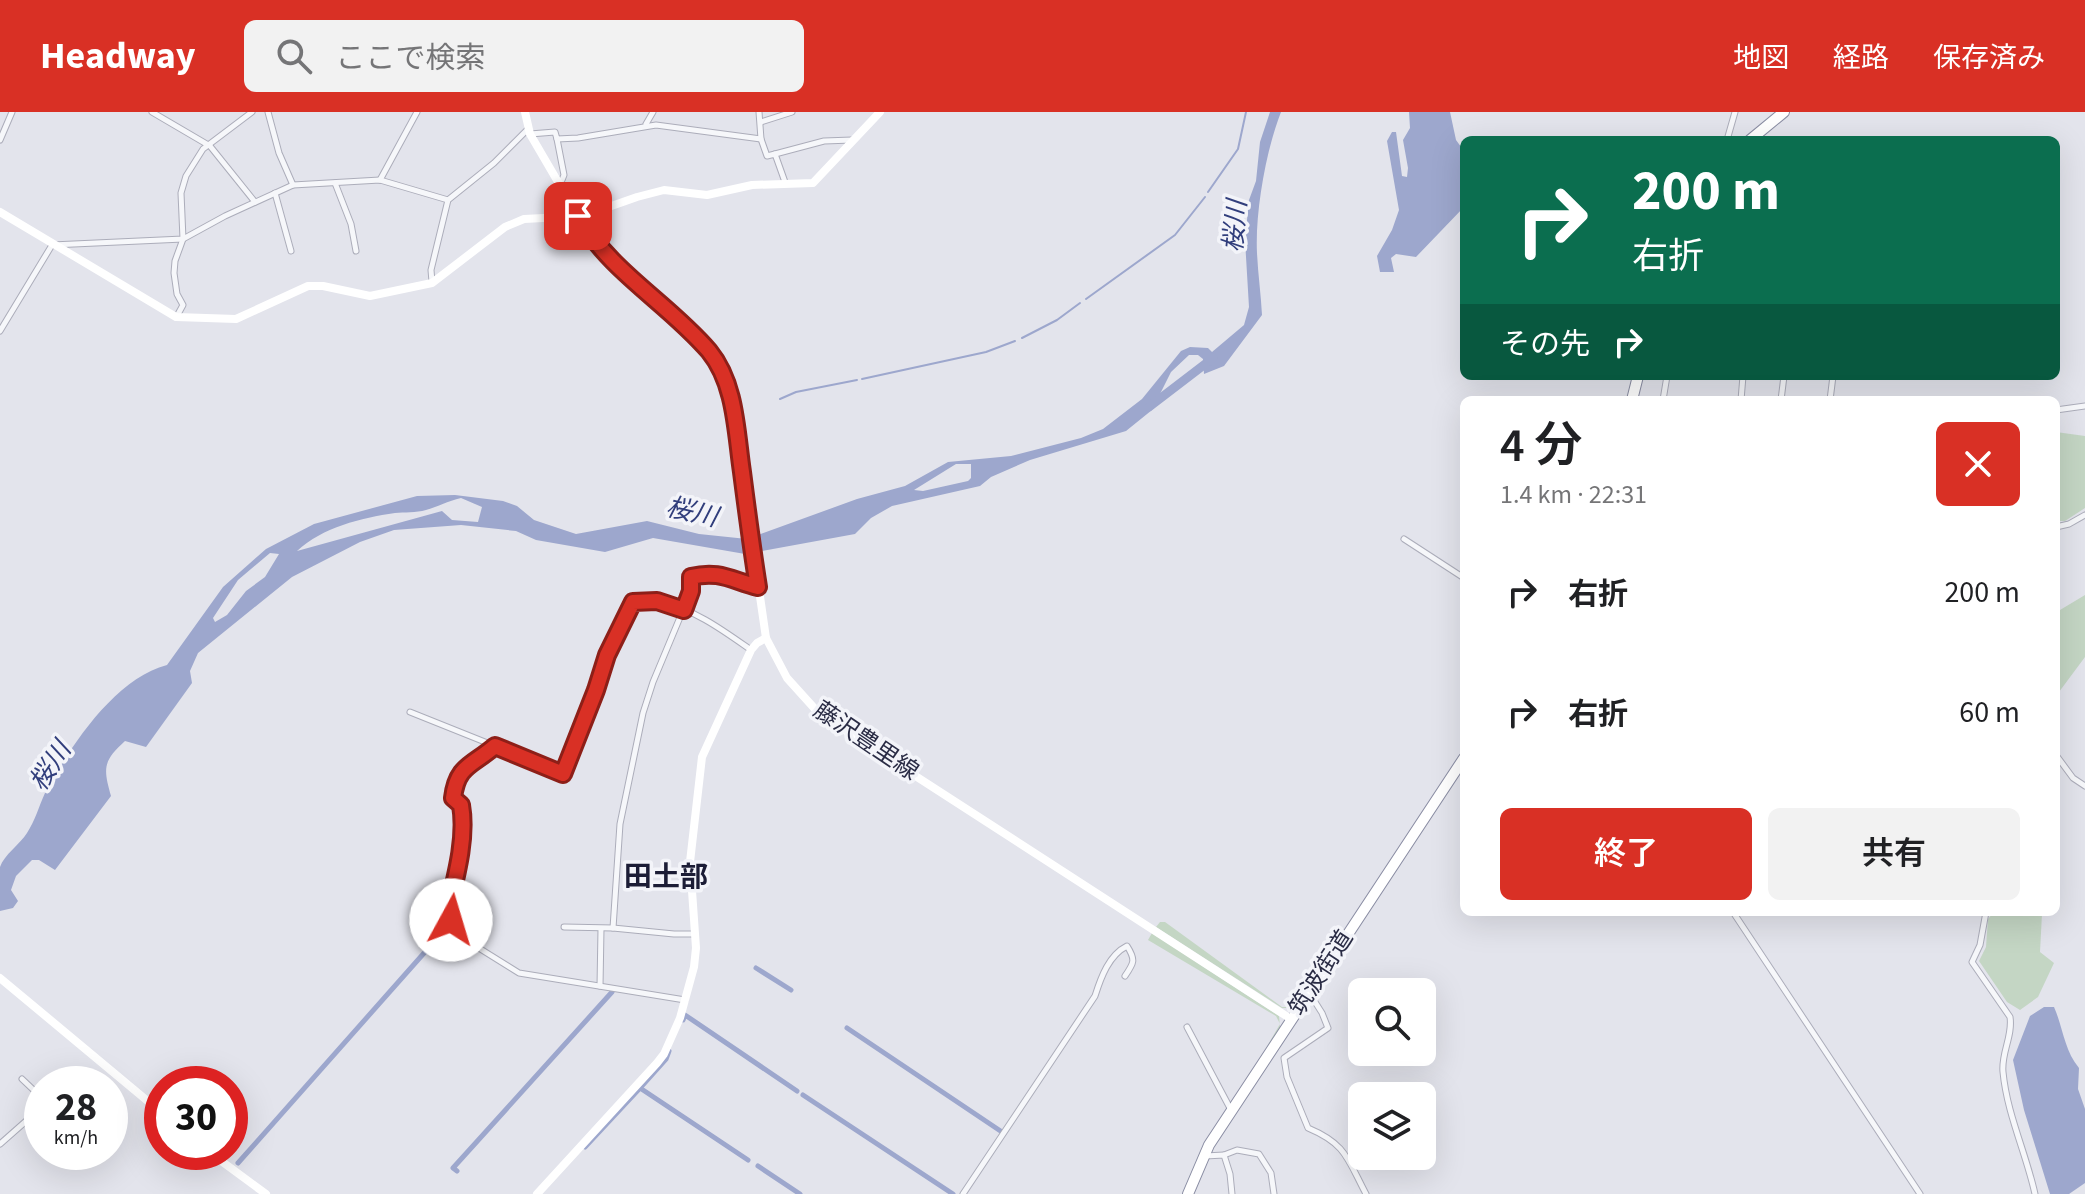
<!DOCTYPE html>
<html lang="ja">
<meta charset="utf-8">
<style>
:root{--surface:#fff;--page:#f2f2f2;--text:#202124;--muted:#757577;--accent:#d93025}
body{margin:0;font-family:"Source Sans 3","Noto Sans JP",sans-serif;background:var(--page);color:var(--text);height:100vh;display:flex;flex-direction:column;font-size:30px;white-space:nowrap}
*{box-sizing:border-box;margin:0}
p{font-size:26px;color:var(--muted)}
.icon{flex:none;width:44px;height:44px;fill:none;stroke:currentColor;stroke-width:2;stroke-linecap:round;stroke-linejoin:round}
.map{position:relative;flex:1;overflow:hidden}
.side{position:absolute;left:1460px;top:284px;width:600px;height:520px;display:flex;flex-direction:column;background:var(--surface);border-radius:12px;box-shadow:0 8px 32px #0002}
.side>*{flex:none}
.hud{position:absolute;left:1460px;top:24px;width:600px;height:244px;border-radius:12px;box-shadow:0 8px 32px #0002;background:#0b6e4f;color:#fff;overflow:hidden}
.controls{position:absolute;left:1348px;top:866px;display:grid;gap:16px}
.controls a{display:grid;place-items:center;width:88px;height:88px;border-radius:12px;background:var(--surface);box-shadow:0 8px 32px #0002;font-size:40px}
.speed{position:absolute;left:24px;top:954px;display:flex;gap:16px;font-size:40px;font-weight:700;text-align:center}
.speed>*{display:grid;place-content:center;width:104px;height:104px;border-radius:50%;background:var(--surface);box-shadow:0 8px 32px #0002;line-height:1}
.speed small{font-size:20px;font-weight:400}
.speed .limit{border:12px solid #d22;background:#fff;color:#111}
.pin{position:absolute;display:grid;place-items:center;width:68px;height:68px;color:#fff;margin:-34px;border-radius:16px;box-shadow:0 4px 12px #0006}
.me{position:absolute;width:88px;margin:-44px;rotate:6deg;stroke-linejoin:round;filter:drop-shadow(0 0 6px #0008)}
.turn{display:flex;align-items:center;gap:28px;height:168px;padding:0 40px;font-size:36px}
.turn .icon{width:104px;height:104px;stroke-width:2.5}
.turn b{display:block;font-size:56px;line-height:68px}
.then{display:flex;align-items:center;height:76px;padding:0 40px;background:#0003;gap:16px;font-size:30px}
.round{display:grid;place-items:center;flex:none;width:84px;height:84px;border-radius:12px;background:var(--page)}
.summary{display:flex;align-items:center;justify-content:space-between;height:136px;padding:0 40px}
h1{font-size:48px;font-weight:600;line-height:60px}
.action{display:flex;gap:16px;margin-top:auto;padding:16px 40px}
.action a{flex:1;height:92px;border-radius:12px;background:var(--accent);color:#fff;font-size:32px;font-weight:600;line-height:92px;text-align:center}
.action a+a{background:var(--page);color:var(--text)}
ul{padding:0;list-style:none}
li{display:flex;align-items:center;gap:24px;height:120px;padding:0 40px}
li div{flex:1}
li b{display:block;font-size:30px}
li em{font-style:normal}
header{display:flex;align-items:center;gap:48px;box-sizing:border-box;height:112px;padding:0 40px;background:var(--accent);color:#fff}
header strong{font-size:38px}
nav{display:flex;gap:44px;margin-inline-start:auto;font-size:28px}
.search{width:560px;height:72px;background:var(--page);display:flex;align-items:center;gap:20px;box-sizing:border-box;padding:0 28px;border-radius:12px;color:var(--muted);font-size:30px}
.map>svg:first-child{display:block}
</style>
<header>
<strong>Headway</strong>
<div class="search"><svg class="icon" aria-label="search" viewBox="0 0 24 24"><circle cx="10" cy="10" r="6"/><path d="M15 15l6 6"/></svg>ここで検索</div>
<nav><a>地図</a><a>経路</a><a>保存済み</a></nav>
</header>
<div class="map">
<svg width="2085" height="1082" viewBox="0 0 2085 1082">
<rect width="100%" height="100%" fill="#e3e4ec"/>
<g fill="#c4d6c4">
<path d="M2056,320L2085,324V396L2065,409H2056Z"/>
<path d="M2085,483V545L2056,584V494L2060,498Z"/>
<path d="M1994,800H2036L2042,802L2040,840L2054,851L2038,885L2020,898L2007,890L1979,849L1986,835L1988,807Z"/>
<path d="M1160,810H1165L1282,895H1290L1302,881L1291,896H1282L1156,815Z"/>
<path d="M1152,821L1279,904L1280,915L1265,938L1280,912L1276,904L1148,828Z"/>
</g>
<g fill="#9da7cd" fill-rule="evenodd">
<path d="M1270,0H1281C1266,38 1255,100 1257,141C1258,162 1261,183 1262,203L1224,254L1204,262L1203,247L1198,243H1189L1171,260L1152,298L1126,319L1030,348L991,365L980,374L892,394L871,406L855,422L745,442L653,426L605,440L536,428L516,419L461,413L394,418L360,430L292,465L198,541L190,559L192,571L146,635L125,629C103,649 103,656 111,684L55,758L39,748H32L16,764L11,778L18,789L13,796L0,799C0,788 0,763 0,755C4,743 20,732 27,721C35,709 39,694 45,681C70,635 114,567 167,553L223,475L266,437L314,412L417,384L455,383L503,389L517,394L534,408L576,422L647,409L699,422L747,427L857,387L905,374L948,350L1011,344L1081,326L1103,317L1142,287L1181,239L1190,235L1208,236L1212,240L1244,213L1249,195L1245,128L1249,88L1256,69L1260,30ZM956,352H971V366L968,369L923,379L914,378ZM461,386L482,395L478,410L452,408L442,399L297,439C323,415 361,406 395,401C404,400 416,401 426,398C437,395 448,389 461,386ZM270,441L279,442L265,465L246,479L227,503L215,510L213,506L238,468Z"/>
<path d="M1409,0H1450L1456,28L1464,39V95L1416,145L1396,142L1391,146L1394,160H1380L1377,144L1392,118L1399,98L1387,29L1392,20H1396L1402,64L1407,65L1408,56L1403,28L1410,16Z"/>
<path d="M2044,895H2054C2063,915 2064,938 2079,956L2078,977L2085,997V1071L2069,1082H2050L2024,998L2013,948L2030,904Z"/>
</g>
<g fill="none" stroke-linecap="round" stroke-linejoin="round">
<g stroke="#9da7cd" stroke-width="2">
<path d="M1208,80L1238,37L1246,0"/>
<path d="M1086,187L1175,123L1205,85"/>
<path d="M1022,226L1057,208L1080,191"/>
<path d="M862,267L986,240L1015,229"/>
<path d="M780,287L796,280L857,268"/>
</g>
<g stroke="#9da7cd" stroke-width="5">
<path d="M756,856L791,878"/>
<path d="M683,908L685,903L797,979"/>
<path d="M847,916L1002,1020"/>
<path d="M640,976L666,947L669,939"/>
<path d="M803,983L953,1082"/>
<path d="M585,1035L640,976L748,1048"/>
<path d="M238,1051L448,814"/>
<path d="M758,1054L800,1082"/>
<path d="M457,1059L453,1056L612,880"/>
</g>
<path stroke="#9da7cd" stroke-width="9" d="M1149,295L1213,246"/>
<defs>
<g id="street">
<path d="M152,0L210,34L255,90"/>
<path d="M268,0L279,41L293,73"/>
<path d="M759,0L761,27L767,44L775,42L785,70"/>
<path d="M761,10L792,0"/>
<path d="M646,12L653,0"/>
<path d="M530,22L555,20L557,27L578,26L656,13L761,27"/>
<path d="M557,27L564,63L562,68L558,70"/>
<path d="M0,28L12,0"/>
<path d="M1727,28L1735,0"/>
<path d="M775,42L824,29L852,28"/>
<path d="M380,68L417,0"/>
<path d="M335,71L351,112L356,139"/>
<path d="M275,81L291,139"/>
<path d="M432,170L431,158L448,88L494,51L527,18"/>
<path d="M177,204L183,193L177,182L174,161L175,149L183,127L181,81L186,64L203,37L252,0"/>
<path d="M0,219L52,133L183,127L225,104L293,73L380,68L448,88"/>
<path d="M1663,288L1667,264"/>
<path d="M1741,288L1743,264"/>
<path d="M1781,288L1784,264"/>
<path d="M1830,288L1833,264"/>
<path d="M2056,298L2085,294"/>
<path d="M2056,415L2069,412L2085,403"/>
<path d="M1404,427L1464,466"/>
<path d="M410,600L495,634C472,654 457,654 453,686L461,693C467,727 455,769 447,802L466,828L519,861L685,888"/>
<path d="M495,634L563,662L596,578L607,543L633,490C642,491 651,488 659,490C693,496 724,519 751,538"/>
<path d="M2056,643L2073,666L2085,674"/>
<path d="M1733,800L1920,1082"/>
<path d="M1986,800L1980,833L1972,850L2010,905C2013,924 2001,941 2003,960C2007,1002 2026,1041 2035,1082"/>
<path d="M564,815L613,816L620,712L643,601L653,570L691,479V465C719,458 731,467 758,475"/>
<path d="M613,816L674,822H694"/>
<path d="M600,874L601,817"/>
<path d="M1310,882L1322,901L1328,916L1284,946L1287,965L1308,1016C1346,1032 1347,1046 1366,1082"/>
<path d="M1187,915L1231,998"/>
<path d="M22,967L42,986"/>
<path d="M0,1032L42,995"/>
<path d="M1224,1043L1237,1038L1259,1042L1271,1061L1274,1082"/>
<path d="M1205,1044L1224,1043L1230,1062L1232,1082"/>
<path d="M963,1082L1095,884C1101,865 1109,843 1127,834C1136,848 1134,851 1125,864"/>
</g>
<g id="highway">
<path d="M1750,28L1784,0"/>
<path d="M1632,288L1638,264"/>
<path d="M1188,1082L1209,1033L1464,646"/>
</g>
</defs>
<use href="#street" stroke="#acadba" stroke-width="7"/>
<use href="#highway" stroke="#8a8da3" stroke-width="12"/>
<use href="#street" stroke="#f6f7fa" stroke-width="5"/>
<g stroke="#fff" stroke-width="8">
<path d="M525,0L530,22L589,123L613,150L698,228L718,252L731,284L766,526L787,566L815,597L832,610L1291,907"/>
<path d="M0,100L176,205L236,207L308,174H323L370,184L432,171L505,115L524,107L583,104L637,85L664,78L707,83L752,73L813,71L880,0"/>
<path d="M0,866L162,1001"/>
<path d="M209,1040L266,1082"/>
<path d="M537,1082L657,951L664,942L680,906L694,855L696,836L690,750L702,645L751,538L757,531L766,526"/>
</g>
<use href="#highway" stroke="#fff" stroke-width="10"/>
</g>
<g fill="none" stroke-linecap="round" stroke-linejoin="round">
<defs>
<path id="route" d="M451,808L447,802C455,768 467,727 461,693L453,686C457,653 472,654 495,634L563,662L596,578L607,543L633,490L657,489L684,498L691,479V465C719,458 731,468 758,475C752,437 747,399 742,360C736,320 736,272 709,239C668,191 610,160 578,104"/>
</defs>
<use href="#route" stroke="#8d1f18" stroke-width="20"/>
<use href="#route" stroke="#d93025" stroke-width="14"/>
</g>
<g text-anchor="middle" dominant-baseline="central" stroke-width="7" stroke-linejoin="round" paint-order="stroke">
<g font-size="24" fill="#2a2c45" stroke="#f3f4f9">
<text transform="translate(866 629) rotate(34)">藤沢豊里線</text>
<text transform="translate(1321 861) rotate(-57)">筑波街道</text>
</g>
<g font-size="26" font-style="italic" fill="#313e7c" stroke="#f3f4f9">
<text transform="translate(1235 114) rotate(-85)">桜川</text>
<text transform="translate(692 400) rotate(13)">桜川</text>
<text transform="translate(50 654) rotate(-57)">桜川</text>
</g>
<g font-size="28" font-weight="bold" fill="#1c1d36" stroke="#f3f4f9">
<text x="666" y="765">田土部</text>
</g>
</g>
</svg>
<div class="controls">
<a><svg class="icon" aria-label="search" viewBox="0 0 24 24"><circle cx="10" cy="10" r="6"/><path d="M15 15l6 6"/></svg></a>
<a><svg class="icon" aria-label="layers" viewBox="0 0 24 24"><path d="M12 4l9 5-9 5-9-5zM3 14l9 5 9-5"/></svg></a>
</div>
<div class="speed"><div>28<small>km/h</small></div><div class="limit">30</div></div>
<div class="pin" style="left:578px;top:104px;background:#d93025"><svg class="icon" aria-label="arrive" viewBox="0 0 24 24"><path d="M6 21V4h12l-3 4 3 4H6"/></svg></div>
<svg class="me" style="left:451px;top:808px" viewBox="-20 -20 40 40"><circle r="19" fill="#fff"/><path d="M0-13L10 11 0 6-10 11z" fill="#d93025"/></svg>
<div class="hud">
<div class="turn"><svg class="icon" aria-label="right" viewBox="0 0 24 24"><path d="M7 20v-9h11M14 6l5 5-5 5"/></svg><div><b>200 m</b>右折</div></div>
<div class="then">その先<svg class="icon" aria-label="right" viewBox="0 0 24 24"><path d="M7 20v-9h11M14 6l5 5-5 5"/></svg></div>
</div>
<section class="side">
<div class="summary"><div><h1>4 分</h1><p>1.4 km · 22:31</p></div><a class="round" style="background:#d93025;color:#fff"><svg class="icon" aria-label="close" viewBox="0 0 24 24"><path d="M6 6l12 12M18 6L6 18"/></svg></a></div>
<ul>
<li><svg class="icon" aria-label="right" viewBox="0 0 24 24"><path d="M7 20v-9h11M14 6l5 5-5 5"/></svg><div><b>右折</b></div><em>200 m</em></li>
<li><svg class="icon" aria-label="right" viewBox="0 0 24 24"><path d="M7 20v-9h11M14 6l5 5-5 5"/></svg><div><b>右折</b></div><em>60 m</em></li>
</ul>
<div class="action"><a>終了</a><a>共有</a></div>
</section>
</div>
